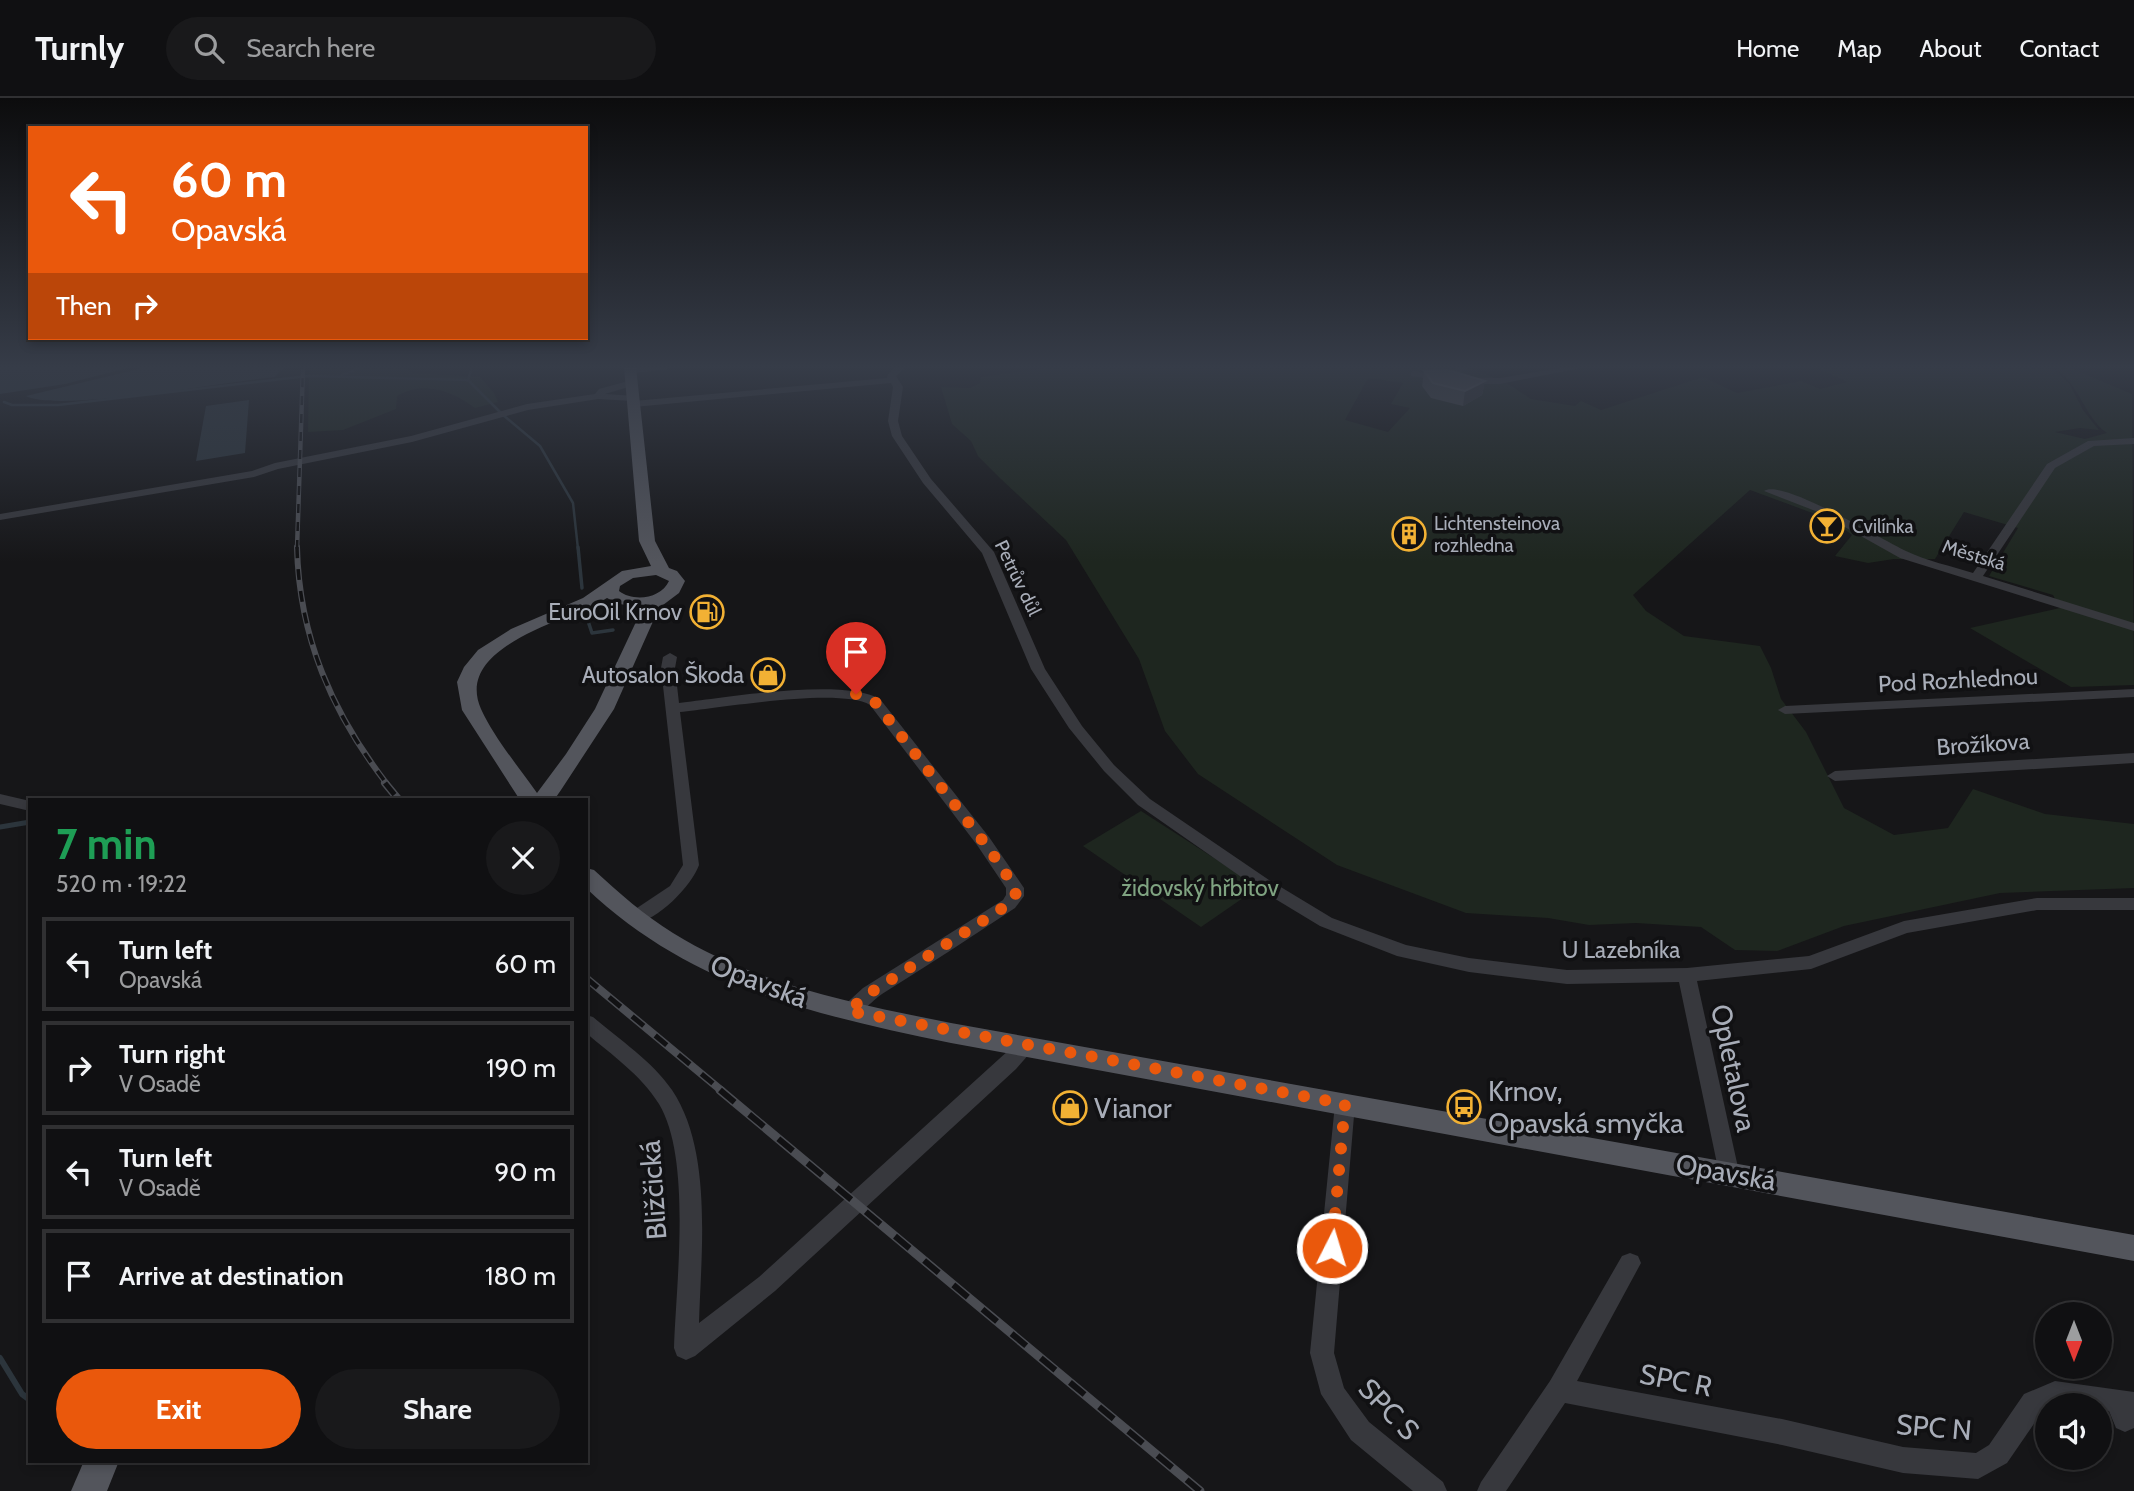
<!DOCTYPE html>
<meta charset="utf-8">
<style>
:root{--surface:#101012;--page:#19191b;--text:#f1f3f6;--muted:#9c9d9f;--line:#303032;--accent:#ea580c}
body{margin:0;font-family:Cabin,sans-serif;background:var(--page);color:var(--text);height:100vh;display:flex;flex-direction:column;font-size:26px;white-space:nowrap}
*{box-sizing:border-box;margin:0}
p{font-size:23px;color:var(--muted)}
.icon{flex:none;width:38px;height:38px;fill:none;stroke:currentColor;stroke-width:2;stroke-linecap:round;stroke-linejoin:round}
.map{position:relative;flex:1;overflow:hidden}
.panel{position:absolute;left:28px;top:700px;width:560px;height:665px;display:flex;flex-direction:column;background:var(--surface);border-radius:0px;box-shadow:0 4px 10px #0003,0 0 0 2px var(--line)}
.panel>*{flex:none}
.banner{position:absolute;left:28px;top:28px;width:560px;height:214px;border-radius:0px;box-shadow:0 4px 10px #0003,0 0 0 2px var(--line);background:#ea580c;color:#fff;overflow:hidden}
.needle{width:46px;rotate:180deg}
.fabs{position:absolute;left:2035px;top:1204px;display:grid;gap:14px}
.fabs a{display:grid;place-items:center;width:77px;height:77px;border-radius:50%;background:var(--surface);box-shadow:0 4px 10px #0003,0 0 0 2px var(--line);font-size:35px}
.pin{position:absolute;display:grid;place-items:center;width:60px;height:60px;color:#fff;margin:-72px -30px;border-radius:50% 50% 50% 0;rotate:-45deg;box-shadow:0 0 7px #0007}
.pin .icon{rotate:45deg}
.me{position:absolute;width:77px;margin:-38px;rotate:5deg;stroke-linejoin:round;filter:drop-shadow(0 0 5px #0008)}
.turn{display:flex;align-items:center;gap:24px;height:147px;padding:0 28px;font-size:32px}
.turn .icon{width:91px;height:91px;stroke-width:2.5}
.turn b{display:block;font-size:49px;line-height:60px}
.then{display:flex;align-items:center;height:66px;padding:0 28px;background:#0003;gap:14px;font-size:26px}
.round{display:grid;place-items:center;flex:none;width:74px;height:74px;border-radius:37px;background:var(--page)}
.overview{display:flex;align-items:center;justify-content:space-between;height:119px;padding:0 28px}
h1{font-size:42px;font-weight:700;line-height:52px;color:#1e9e55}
.cta{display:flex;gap:14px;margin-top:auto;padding:14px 28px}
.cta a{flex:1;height:80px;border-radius:42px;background:var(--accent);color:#fff;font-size:28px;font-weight:700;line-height:80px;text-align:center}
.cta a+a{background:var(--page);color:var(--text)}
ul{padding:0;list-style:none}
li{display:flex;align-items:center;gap:21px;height:94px;margin:0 14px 10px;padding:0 14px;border:4px solid var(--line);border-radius:0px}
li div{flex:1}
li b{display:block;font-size:26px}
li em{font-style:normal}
header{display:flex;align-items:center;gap:42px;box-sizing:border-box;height:98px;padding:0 35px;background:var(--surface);border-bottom:2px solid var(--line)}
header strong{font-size:33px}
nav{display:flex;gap:38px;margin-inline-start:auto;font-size:24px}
.search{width:490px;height:63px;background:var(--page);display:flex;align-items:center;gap:18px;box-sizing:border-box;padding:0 24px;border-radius:38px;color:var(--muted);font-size:26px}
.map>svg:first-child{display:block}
</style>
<header>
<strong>Turnly</strong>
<div class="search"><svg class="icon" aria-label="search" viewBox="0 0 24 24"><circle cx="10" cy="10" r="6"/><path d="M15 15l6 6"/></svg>Search here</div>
<nav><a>Home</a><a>Map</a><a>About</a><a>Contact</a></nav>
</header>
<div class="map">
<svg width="2134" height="1393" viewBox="0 0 2134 1393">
<rect width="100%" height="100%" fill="#161618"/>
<g fill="#1e261f" fill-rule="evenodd">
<path d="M309,269H404L413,275L480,279L494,295L498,304L475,310C452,293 424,282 397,298L396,311L343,332L308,334Z"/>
<path d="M1052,269H1468L1507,285L1531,301L1575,308L1581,303L1601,312L1703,279L1737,295L1801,283L1820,291L1847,284L1815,269H2050L2069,285L2083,312L2099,332L2080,330L2055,334L2085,341L2107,335C2083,318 2080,285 2053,269H2068L2132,296L2134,587L2071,589L1970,530L2060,510L2053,497L1989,478L2018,430L1964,414L1935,461H1894L1868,465L1835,458L1852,437L1834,423L1750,392L1633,497L1646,513L1684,538L1760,548L1771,570L1781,601L1806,634L1844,710L1894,737L1948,730L1973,691L2045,716L2134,726V790L2000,795L1844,828L1777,853L1735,852L1701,829L1636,825L1589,827L1548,820L1466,815L1337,767L1198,676L1165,633L1139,561L1066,442L1001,381L978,358L971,343L952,326L941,289L970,290L980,285L981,279ZM1368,280L1403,285L1391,306L1410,310L1388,334L1345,322Z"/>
<path d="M1141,713L1259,789L1201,829L1083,748Z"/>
</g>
<g fill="#2c353c">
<path d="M0,269H131L65,286L0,296Z"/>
<path d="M147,269H284L275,279C229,283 57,315 26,298Z"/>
<path d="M249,302L245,355L196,363L206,308Z"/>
</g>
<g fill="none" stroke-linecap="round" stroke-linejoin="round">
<g stroke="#2c353c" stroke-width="2.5">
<path d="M472,269L468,282L501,315"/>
<path d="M342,277L362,269"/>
<path d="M4,304L12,307H58L308,278L468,282"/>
<path d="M503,317L540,348L573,405L578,451"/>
</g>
<g stroke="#2c353c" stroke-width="3.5">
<path d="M578,449L582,490"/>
<path d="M587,520L592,535L613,532"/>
</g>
<path stroke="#2c353c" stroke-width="5" d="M0,729L30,724"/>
<path stroke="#2c353c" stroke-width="6" d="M0,1260L22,1296L30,1302"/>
<g fill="#37383d" fill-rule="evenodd">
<path d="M635,269H670L665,272L630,275L625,272Z"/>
<path d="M896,269H906L896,278L903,289L898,323L902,338L931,381L994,454L1045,571L1082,628L1114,667L1150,701L1269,782L1332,820L1406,847L1469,860L1567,872L1687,870L1809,858L1904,823L2037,800H2134V812H2037L1907,835L1811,871L1697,883L1739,1074L1736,1080L1728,1083L1720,1080L1679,884L1567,886L1469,874L1397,858L1320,828L1257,790L1138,707L1104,673L1069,630L1031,571L982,455L923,385L892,338L888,323L893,289L891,285L634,309L629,306L634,303L887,280L888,276Z"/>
<path d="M1471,269L1458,275L1453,272L1458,269Z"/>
<path d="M1566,269H1586L1500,286H1466L1461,283L1466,280H1500Z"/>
<path d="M1414,273L1449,280L1444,283L1411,278V274Z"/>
<path d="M632,282L637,285L635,287L605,296L636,298V302L633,303L598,301L528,312L412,344L278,371L254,379L0,422V416L252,373L275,365L411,338L527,306L595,296L599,291Z"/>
<path d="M2134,340V346L2094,348L2055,370L1983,478L2134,525V533L1900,460L1818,414L1764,393C1782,380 1884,443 1906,453C1927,463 1951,468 1973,475L2047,366L2088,343Z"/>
<path d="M670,555L677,559L675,570L679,605C726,600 842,579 880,601L989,739L1024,790V798L1015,810C971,839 927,868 882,896C870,904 857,923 841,918L838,913L863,890L1003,802L1006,797V790L977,747L870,607C840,589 720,610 680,614L699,767C692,788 651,831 628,824L625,820L628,816L670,788L683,767L661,570L663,559Z"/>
<path d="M2134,591V599L1785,616L1778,612L1785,608Z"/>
<path d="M2134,655V665L1835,683L1827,678L1835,673Z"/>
<path d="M0,696L30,703V713L0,706Z"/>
<path d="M586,917L593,919C620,942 652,963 672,992C713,1053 701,1155 699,1225L759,1179L1020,942L1027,939L1034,942L1037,947L1016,971L775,1193L695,1258L686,1262L677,1258L674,1250C676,1186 692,1061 659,1006C641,977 612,957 586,935Z"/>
<path d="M1345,998L1352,1000L1355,1006L1334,1255L1344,1290L1369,1324L1443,1384L1447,1393H1413L1351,1342L1321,1296L1310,1255L1335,1006L1338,1000Z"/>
<path d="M1630,1155L1638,1158L1641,1165L1577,1283L1782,1321L1903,1349L1976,1355L1989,1347L2024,1296L2055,1283L2134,1294V1330L2125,1334L2116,1330L2109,1313L2100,1312V1307H2048V1311L2042,1314L2007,1365L1978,1381L1903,1375L1782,1347L1565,1305L1506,1393H1477L1481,1384L1550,1283L1622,1158Z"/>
</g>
<g fill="#53555c" fill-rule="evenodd">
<path d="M624,269H636L655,443L669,470L677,473L685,483L679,495L659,510L614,611L561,692L554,702H520L462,612L457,584L464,569L478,552L511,531L583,500L622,473L651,468L639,443ZM656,477L669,483C661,501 633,504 619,493L620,488L633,480ZM607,500L619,506L643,509L595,611L566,656L537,695C518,668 495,641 481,611C453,547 569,523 607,500Z"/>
<path d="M586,770L594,772C619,795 644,817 673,835C757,887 856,906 951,925L2134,1137V1163L951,945C815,917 690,889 586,790Z"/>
<path d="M84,1363H119L107,1393H71Z"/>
</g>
<defs>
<path id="rail-far3" d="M297,451L303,269"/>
<path id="rail-far2" d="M297,449C299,539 332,615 387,686"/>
<g id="rail-far1">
<path d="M385,685L399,702"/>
<path d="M586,880L722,993"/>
</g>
<path id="rail" d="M720,992L1200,1393"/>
</defs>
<use href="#rail-far3" stroke="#4a4c52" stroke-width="4.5"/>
<use href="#rail-far2" stroke="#4a4c52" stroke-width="6"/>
<use href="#rail-far1" stroke="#4a4c52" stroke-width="8"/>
<use href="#rail" stroke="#4a4c52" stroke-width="9"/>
<use href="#rail-far3" stroke="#111113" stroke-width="2.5" stroke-dasharray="9" stroke-linecap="butt"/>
<use href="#rail-far2" stroke="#111113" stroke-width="3.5" stroke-dasharray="11" stroke-linecap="butt"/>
<use href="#rail-far1" stroke="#111113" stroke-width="5" stroke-dasharray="15" stroke-linecap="butt"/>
<use href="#rail" stroke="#111113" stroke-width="6" stroke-dasharray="19" stroke-linecap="butt"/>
</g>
<path fill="#47494d" d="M1424,273L1485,283L1482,297L1463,308L1431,300L1422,288Z"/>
<path fill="#2f3033" d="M1485,283L1482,297L1463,308L1465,293Z"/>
<path fill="#525359" stroke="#5f6168" stroke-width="2" d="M1448,272L1485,283L1465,293L1433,285L1424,273Z"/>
<linearGradient id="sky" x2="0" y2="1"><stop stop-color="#0c0c0d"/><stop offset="0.58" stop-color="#363c48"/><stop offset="1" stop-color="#363c48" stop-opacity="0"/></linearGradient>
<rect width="2134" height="464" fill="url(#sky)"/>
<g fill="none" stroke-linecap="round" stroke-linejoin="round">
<path stroke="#ea580c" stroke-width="12" stroke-dasharray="0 21.6" d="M856,596L875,604L983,743L1004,772L1016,795L1009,806L870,895L848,913L1345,1006L1332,1150"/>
</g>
<defs>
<symbol id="bar-ring" viewBox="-11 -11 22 22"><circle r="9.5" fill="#111113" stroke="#f2b134" stroke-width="1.5"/><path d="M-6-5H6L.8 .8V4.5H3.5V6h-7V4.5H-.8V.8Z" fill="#f2b134"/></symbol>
<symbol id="building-ring" viewBox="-11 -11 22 22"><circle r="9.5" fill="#111113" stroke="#f2b134" stroke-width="1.5"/><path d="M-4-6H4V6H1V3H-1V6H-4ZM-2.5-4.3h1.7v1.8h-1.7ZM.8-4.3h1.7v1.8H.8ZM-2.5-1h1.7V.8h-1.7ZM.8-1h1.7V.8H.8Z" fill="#f2b134"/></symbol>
<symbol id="fuel-ring" viewBox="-11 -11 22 22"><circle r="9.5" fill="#111113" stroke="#f2b134" stroke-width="1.5"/><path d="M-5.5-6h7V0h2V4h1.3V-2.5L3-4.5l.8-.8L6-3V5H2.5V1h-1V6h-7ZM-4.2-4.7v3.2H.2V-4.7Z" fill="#f2b134"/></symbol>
<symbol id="shop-ring" viewBox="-11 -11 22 22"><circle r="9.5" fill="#111113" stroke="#f2b134" stroke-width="1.5"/><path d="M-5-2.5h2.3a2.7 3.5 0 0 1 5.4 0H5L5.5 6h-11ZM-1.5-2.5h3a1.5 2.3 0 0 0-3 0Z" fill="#f2b134"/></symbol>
<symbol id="bus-ring" viewBox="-11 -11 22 22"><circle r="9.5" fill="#111113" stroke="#f2b134" stroke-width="1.5"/><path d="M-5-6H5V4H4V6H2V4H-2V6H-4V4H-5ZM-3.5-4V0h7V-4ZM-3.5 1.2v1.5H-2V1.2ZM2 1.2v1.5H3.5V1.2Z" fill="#f2b134"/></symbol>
</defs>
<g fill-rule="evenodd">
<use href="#bar-ring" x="1808" y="409" width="38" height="38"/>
<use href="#building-ring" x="1390" y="417" width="38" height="38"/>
<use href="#fuel-ring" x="688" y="495" width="38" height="38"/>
<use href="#shop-ring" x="749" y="558" width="38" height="38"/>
<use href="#bus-ring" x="1445" y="990" width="38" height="38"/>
<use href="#shop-ring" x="1051" y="991" width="38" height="38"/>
</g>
<g text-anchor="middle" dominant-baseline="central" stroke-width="7" stroke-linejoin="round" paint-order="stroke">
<g font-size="19" fill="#a8adb8" stroke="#111113" text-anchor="start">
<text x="1434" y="425">Lichtensteinova<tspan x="1434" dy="22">rozhledna</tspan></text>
<text x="1852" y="428">Cvilínka</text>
</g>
<g font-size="19" fill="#a8adb8" stroke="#111113">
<text transform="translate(1974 457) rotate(17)">Městská</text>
<text transform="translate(1018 480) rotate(64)">Petrův důl</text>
</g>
<g font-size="23" fill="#a8adb8" stroke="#111113" text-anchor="end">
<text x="682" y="514">EuroOil Krnov</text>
<text x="744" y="577">Autosalon Škoda</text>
</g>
<g font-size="23" fill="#a8adb8" stroke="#111113">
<text transform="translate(1958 582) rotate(-3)">Pod Rozhlednou</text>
<text transform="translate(1983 646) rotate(-4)">Brožíkova</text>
<text x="1621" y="852">U Lazebníka</text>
</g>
<g font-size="23" fill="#7fa381" stroke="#111113">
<text x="1200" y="790">židovský hřbitov</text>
</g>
<g font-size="28" fill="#a8adb8" stroke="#111113">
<text transform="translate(759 883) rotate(21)">Opavská</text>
<text transform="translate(1734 970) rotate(78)">Opletalova</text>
<text transform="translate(1726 1074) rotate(10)">Opavská</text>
<text transform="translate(653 1092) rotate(-94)">Bližčická</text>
<text transform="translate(1676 1282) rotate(11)">SPC R</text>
<text transform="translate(1389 1311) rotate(46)">SPC S</text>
<text transform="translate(1934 1329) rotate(5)">SPC N</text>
</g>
<g font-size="28" fill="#a8adb8" stroke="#111113" text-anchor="start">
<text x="1488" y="993">Krnov,<tspan x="1488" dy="32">Opavská smyčka</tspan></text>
<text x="1094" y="1010">Vianor</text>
</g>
</g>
</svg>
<div class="fabs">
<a><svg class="needle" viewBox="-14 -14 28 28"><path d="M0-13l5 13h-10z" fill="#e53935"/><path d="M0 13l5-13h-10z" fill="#9c9d9f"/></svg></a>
<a><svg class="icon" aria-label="sound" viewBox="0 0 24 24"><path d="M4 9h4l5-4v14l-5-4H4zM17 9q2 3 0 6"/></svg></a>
</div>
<div class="pin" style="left:856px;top:596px;background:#d93025"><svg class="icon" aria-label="arrive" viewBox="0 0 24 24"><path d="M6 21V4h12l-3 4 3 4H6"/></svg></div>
<svg class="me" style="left:1332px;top:1150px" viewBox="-20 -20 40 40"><circle r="17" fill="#ea580c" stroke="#fff" stroke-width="3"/><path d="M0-11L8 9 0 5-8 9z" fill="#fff"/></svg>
<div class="banner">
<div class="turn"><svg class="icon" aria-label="left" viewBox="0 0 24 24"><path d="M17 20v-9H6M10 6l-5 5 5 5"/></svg><div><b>60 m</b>Opavská</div></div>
<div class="then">Then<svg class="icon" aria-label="right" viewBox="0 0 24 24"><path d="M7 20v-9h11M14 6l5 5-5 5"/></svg></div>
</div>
<section class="panel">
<div class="overview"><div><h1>7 min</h1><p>520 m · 19:22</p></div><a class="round"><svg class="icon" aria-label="close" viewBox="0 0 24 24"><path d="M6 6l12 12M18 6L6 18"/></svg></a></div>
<ul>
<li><svg class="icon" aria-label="left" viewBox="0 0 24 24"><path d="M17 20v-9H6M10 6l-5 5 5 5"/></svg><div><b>Turn left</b><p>Opavská</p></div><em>60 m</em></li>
<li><svg class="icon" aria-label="right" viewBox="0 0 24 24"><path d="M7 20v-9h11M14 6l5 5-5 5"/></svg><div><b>Turn right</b><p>V Osadě</p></div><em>190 m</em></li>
<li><svg class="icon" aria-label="left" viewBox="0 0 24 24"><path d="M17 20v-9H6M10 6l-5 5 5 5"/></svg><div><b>Turn left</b><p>V Osadě</p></div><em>90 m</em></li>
<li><svg class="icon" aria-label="arrive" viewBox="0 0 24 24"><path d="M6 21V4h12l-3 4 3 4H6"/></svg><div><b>Arrive at destination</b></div><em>180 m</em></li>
</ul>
<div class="cta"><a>Exit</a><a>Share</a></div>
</section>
</div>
